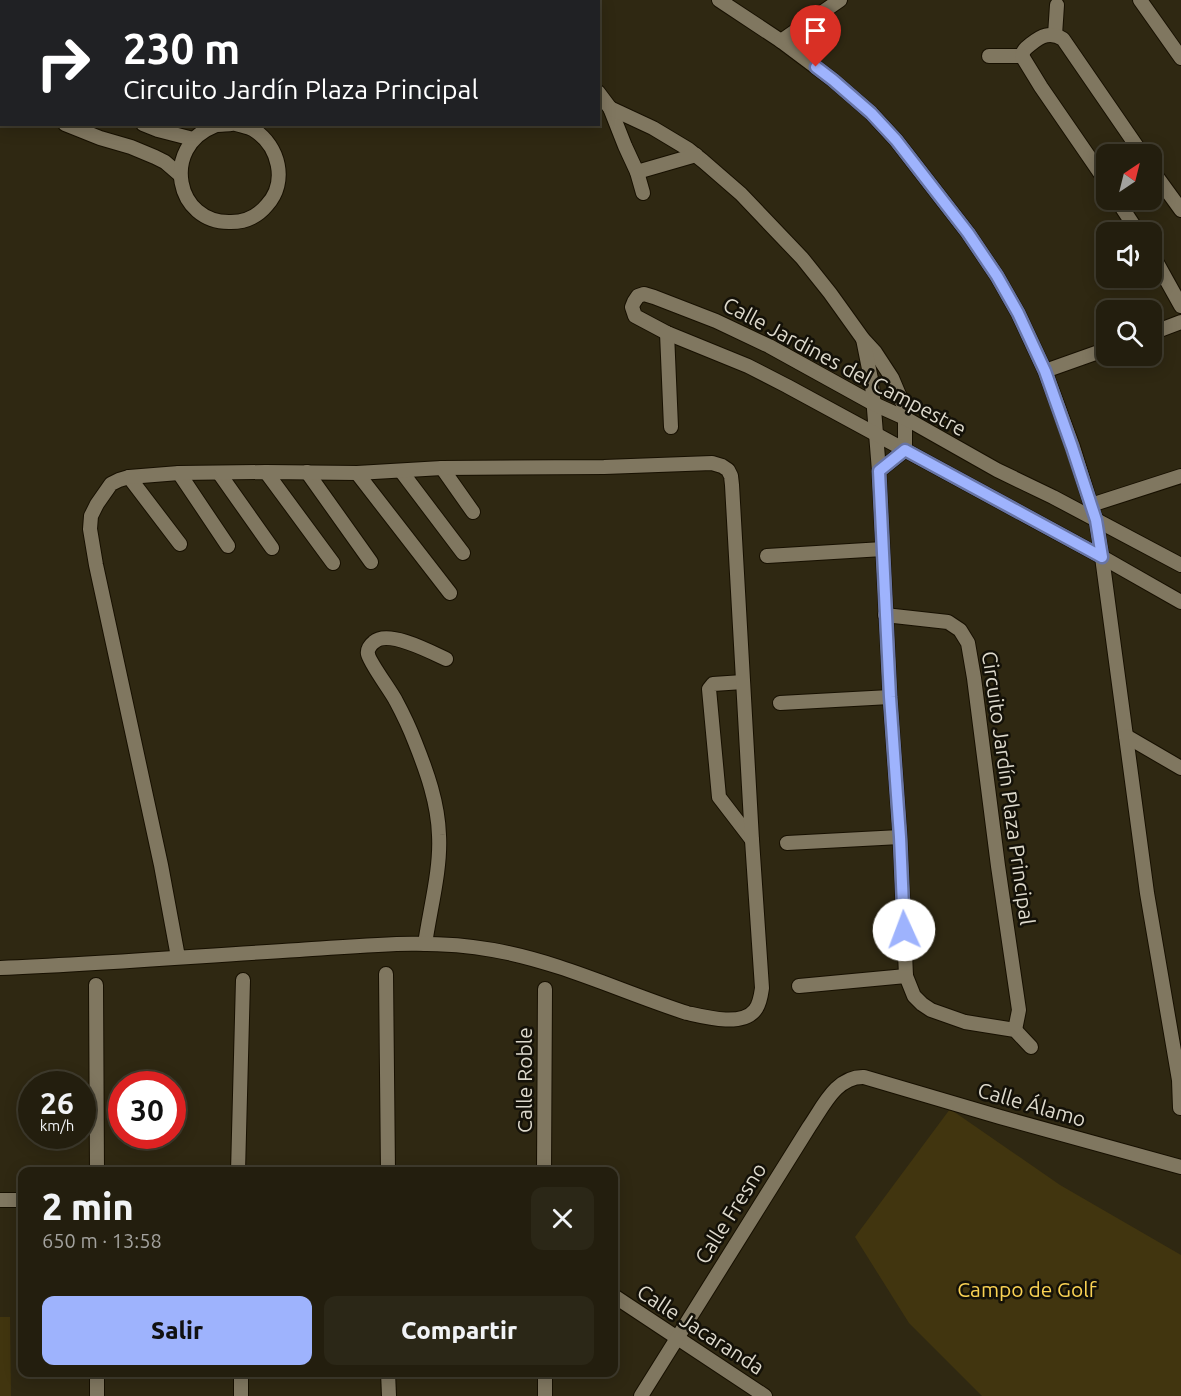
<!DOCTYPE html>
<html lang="es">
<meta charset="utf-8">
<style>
:root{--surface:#231e0e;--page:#2b2717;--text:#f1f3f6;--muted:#a3a29e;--line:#403c2e;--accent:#9eb3fd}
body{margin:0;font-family:Ubuntu,sans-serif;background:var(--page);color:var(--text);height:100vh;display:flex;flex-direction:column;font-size:22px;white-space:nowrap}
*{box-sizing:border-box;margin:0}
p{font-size:20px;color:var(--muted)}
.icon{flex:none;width:33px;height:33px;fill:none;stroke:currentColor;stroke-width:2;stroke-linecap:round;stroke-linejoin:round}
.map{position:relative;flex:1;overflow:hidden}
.drawer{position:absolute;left:18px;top:1167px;width:600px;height:210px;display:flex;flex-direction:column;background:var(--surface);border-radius:12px;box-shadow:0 3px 15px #0003,0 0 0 2px var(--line)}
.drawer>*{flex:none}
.top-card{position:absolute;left:0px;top:0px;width:600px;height:126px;box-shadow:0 3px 15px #0003,0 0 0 2px var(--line);background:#202124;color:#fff;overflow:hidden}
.needle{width:39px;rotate:35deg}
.tools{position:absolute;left:1096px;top:144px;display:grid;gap:12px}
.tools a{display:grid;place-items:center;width:66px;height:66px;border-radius:12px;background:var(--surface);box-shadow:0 3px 15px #0003,0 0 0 2px var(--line);font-size:30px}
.speed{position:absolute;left:18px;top:1071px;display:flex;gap:12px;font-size:30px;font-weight:700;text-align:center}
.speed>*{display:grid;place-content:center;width:78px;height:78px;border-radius:50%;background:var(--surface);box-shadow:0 3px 15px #0003,0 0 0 2px var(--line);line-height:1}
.speed small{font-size:15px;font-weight:400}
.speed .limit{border:9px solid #d22;background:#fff;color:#111}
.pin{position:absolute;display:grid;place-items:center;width:51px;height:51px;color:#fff;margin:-62px -26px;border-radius:50% 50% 50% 0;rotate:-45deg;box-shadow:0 0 6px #0007}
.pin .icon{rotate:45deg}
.me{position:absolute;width:66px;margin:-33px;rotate:358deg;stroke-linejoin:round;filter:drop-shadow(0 0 4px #0008)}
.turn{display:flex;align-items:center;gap:21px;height:126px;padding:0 24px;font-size:27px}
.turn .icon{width:78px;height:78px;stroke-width:2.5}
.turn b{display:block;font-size:42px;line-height:51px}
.round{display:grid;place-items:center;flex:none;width:63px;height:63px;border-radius:12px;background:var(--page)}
.overview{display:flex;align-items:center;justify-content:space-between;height:102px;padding:0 24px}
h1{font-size:36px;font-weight:800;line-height:45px}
.primary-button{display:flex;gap:12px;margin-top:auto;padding:12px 24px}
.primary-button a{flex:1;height:69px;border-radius:12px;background:var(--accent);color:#111;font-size:24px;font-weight:800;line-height:69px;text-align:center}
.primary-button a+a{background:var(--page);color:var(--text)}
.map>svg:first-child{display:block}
</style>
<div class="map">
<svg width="1181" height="1396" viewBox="0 0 1181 1396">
<rect width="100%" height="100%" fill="#2f2812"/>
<g fill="#41350f">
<path d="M950,1109L1060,1185L1181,1255V1396H982L909,1323L855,1237Z"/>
<path d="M0,1317H10L11,1396H0Z"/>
</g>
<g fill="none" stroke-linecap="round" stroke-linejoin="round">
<defs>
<g id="minor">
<path d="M167,0L168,2"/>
<path d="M188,0L189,2"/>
<path d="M719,0L781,41L833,80L871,113L896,140L968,233L997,276L1018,313L1045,371L1073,447L1091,505L1096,520L1102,557L1147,893L1179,1080L1180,1108"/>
<path d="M1140,0L1181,58"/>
<path d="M1055,35L1057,5"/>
<path d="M781,41L840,0"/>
<path d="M989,56H1022"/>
<path d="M1022,56C1023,50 1026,48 1031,44C1041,36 1050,31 1063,39L1142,154"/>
<path d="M1022,56L1041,87L1107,183"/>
<path d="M0,73H2"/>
<path d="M598,92L610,108L625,146L637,172L643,193"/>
<path d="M0,100L2,101"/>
<path d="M610,108L653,128L688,149L703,161L741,194L802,258L830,293L863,339L875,352L892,378L903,404L905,418V450L879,471"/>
<path d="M65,124L100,138L131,147L155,157L165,162L180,175"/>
<path d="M143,124L158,130L193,139"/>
<path d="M232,124C227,125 219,124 214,126C161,147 175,224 231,222C245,222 258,216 267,205C288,182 279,146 254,130C249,127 242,126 236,124"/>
<path d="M1152,170L1181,210"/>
<path d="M637,172L696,155"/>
<path d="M1117,200L1138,232"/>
<path d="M1152,254L1181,306"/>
<path d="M667,333L671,427"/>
<path d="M1152,333L1181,322"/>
<path d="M863,339L872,384L879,471L890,697L900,837L906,976L914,996L922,1004L931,1010L965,1022L1015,1030L1031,1047"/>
<path d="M1045,371L1107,349"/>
<path d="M442,468L473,512"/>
<path d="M401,471L463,553"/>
<path d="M266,472L333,563"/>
<path d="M307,472L371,562"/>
<path d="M179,473L228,546"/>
<path d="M219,473L272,548"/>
<path d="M357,473L450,593"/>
<path d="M129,477L180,544"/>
<path d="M1091,505L1181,476"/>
<path d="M767,556L883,549"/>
<path d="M1181,565L1053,497L997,470L905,418L874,404L769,346L716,321L654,297L644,294L638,296L634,302L632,307L635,316L667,333L748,366L787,386L1102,557L1181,602"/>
<path d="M885,615L948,622L960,630L968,643L974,678L998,866L1019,1010L1015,1030"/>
<path d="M743,682L713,684L709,689L719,797L752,840"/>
<path d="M780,703L890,697"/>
<path d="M1126,736L1181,768"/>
<path d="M787,843L900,837"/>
<path d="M425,944C430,909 441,869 439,835C438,803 427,772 415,742C410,729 403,714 396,701C391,691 369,662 368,654C367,650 370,645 374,642C388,629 431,652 446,659"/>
<path d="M0,968C100,964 199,956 299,950C363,946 429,938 493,950C561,962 622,992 687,1013C705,1017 742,1027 755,1010C760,1004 761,995 762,988L752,840L732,485L731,476L728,470L722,466L712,463L604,467L442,468L357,473L266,472L179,473L129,477L119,480L111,484L97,504L91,516L90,529L96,565L161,865L178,957"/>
<path d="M386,974L388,1172"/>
<path d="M96,985L97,1172"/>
<path d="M799,986L906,976"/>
<path d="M238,1172L243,980"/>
<path d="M544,1172L545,989"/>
<path d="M0,1200H22"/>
<path d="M614,1296L765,1396"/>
<path d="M97,1372V1396"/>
<path d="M388,1372L389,1396"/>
<path d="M545,1372V1396"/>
<path d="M241,1396V1372"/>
<path d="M641,1396L809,1127C823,1107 836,1076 864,1077L1000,1117L1181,1167"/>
</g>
</defs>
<use href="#minor" stroke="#171000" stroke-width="16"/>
<use href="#minor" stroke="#807760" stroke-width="14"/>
</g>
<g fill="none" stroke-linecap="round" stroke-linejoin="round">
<defs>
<path id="route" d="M816,67L833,80L871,113L896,140L968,233L997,276L1018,313L1045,371L1072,447L1096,520L1102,557L905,450L879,471L890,697L900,837L904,930"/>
</defs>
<use href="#route" stroke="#6774a4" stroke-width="15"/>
<use href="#route" stroke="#9eb3fd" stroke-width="10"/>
</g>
<g text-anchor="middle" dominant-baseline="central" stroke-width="5" stroke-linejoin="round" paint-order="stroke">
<g font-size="21" fill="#ddd9cc" stroke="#141108">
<text transform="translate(845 366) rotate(28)">Calle Jardines del Campestre</text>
<text transform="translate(1009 788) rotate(82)">Circuito Jardín Plaza Principal</text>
<text transform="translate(524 1080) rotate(-90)">Calle Roble</text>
<text transform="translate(1032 1104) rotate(16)">Calle Álamo</text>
<text transform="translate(730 1213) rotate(-58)">Calle Fresno</text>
<text transform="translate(701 1329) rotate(33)">Calle Jacaranda</text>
</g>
<g font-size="21" fill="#fad253" stroke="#141108">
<text x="1027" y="1289">Campo de Golf</text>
</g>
</g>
</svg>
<div class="tools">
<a><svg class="needle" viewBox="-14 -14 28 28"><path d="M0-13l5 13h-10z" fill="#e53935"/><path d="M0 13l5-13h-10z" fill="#a3a29e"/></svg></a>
<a><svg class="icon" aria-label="sound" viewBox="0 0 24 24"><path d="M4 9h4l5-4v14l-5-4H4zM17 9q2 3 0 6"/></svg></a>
<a><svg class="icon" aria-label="search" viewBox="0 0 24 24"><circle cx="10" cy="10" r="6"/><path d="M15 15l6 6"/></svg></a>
</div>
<div class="speed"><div>26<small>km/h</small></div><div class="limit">30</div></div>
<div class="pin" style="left:816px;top:67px;background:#d93025"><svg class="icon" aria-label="arrive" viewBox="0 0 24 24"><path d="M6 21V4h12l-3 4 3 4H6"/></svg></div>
<svg class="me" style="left:904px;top:930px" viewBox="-20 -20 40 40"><circle r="19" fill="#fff"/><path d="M0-13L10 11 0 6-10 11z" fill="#9eb3fd"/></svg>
<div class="top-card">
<div class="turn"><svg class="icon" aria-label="right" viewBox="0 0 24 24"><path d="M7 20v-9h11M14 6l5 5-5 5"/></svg><div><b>230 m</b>Circuito Jardín Plaza Principal</div></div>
</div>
<section class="drawer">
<div class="overview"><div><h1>2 min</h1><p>650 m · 13:58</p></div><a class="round"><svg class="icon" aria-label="close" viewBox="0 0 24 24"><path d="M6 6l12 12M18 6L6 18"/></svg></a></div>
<div class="primary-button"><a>Salir</a><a>Compartir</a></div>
</section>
</div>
